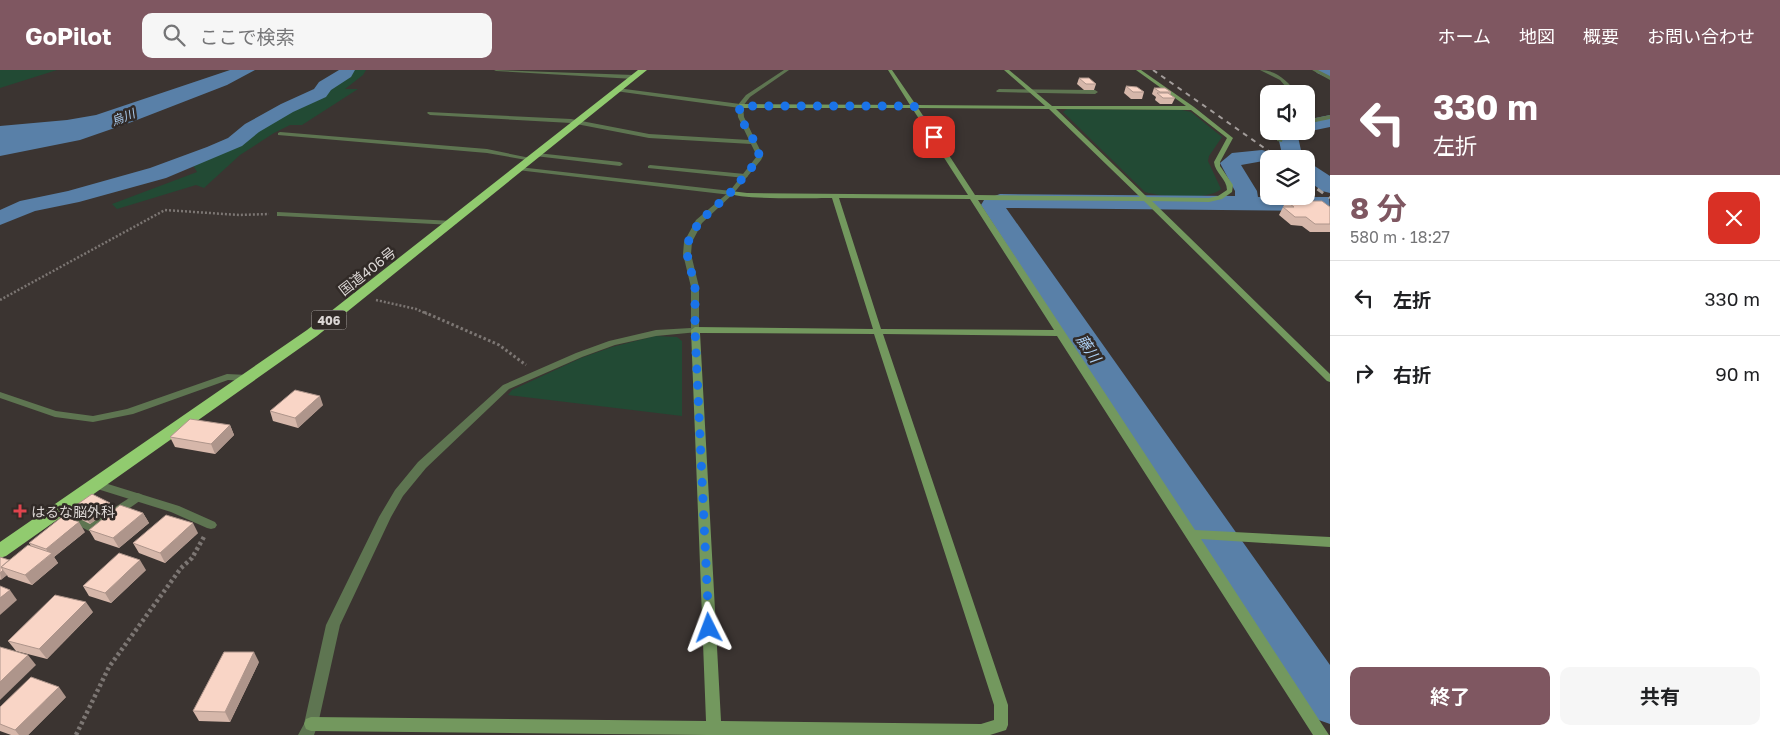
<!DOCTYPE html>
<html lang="ja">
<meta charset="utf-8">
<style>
:root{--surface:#fff;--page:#f6f6f6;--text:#202124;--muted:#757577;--line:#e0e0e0;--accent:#7f5761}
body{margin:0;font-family:"Golos Text","Noto Sans JP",sans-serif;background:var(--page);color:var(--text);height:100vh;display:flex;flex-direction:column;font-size:19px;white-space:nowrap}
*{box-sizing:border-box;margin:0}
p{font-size:16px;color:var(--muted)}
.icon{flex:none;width:28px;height:28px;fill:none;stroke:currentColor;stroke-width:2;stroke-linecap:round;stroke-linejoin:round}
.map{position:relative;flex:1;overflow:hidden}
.drawer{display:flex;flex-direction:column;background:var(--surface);width:450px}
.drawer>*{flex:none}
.banner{background:#7f5761;color:#fff;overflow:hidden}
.fabs{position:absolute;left:1260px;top:15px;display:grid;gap:10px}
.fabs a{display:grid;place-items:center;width:55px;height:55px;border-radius:10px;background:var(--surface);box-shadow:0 1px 4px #0004;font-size:25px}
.pin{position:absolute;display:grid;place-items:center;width:42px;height:42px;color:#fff;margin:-21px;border-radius:10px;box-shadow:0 2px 8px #0006}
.me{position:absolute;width:55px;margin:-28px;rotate:357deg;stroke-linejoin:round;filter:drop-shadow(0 0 4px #0008)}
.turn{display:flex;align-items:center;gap:18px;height:105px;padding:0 20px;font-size:22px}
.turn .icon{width:65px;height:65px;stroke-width:2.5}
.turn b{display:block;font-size:35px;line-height:42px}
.round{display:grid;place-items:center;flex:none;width:52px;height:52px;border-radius:10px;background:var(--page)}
.head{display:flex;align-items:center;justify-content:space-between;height:85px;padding:0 20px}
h1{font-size:30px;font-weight:700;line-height:38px;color:var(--accent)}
.action{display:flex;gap:10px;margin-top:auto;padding:10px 20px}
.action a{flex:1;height:58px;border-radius:10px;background:var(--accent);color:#fff;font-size:20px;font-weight:700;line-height:58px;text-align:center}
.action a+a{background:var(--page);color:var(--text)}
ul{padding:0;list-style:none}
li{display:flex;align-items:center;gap:15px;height:75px;padding:0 20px;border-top:1px solid var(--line)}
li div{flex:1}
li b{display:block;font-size:19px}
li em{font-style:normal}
header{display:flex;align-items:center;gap:30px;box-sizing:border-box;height:70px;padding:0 25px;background:var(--accent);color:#fff}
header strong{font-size:24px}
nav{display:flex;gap:28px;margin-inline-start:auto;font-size:18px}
.search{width:350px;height:45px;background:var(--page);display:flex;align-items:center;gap:12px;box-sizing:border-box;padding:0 18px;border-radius:10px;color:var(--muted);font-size:19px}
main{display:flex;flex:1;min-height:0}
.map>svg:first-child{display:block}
</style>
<header>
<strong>GoPilot</strong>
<div class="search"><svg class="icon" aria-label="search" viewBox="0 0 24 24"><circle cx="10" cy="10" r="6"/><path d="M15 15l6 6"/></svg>ここで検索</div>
<nav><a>ホーム</a><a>地図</a><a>概要</a><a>お問い合わせ</a></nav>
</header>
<main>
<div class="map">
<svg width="1330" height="665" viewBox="0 0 1330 665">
<rect width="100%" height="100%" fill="#3b3431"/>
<g fill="#224a34">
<path d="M0,0H57L0,18Z"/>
<path d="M347,0H366L363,5L345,19H358L302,55H290L274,63L240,85L204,118L196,115L117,139L112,134L197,102L190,90L235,72L252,58L287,38L320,23L325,16L345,4Z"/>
<path d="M1067,39L1182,40L1191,42L1222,67L1209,86L1208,91L1221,119C1208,131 1161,127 1145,122L1063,42Z"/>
<path d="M655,266L677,267L682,271V346L508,325L512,320L581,288L612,277Z"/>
</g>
<path fill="#5980a8" d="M230,0H255L227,15L129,53L80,70L0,86V56L67,50L96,45Z"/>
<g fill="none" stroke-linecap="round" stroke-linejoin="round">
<g fill="#5980a8" fill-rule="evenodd">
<path d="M339,0H355L351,7L331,20L326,27L293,42L259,62L242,76L166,108L79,132L35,141L0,155V140L20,131L68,121L150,98L207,77L228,68L245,54L281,34L314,19L319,12Z"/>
<path d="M1315,0H1330V9L1317,3Z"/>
<path d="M1330,45V57L1306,62L1304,61H1306V50Z"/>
<path d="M1302,61L1298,67L1303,89H1283L1278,66L1281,62Z"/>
<path d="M1262,80L1269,82L1272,86L1269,90L1241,95L1257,121L1258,127H1329L1330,141L1006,138L1330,595V654L1313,648L981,135L984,130L1000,124L1235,126V121L1220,93L1232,83Z"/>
<path d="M1306,93L1313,95L1330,106V123L1322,121L1306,109Z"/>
</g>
<g stroke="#7c7673" stroke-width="2.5" stroke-dasharray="2 2" stroke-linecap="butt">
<path d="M0,230L165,140L239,145L269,144"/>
<path d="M376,230L416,239L427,244"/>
</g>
<path stroke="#7c7673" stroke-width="3" stroke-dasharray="2.5 2.5" stroke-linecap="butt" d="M424,242L499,275L526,295"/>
<path stroke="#7c7673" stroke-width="4.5" stroke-dasharray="3 3" stroke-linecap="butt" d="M76,665L109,597L181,498L192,488L205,465"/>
<g fill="#5e7551" fill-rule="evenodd">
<path d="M617,18L740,34L743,36L740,38L615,21V19Z"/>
<path d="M537,83L620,92L623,94L620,96L535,86L534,85Z"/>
<path d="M650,95L745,104L748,106L745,108L648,98V96Z"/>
<path d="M519,97L731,121L734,123L731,125L517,100V98Z"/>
<path d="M137,423L141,424L143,427L141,430L117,447H109L107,444L109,441Z"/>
<path d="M58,436L92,452L101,448L105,449L107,452C103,458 96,463 89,461L54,443L52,440L54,437Z"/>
</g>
<g fill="#5e7551" fill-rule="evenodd">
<path d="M494,0L634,5L637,7L634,9L496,1Z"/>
<path d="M784,0H789L750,27L743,36L744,47L763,86L761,90L733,124L702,153L692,172L691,184L699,217V260L698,262L656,266L615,275L582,287L509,319L426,398L403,426L391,447L340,555L318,654L314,665H298L304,654L326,555L379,447L395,420L418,392L503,315L576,283L609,271L656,260L691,258V217L683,184L684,172L696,150L729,122L757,86L751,74L649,68L571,53L430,45L427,43L428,42L571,49L649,64L749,70L738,47L737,36L746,25Z"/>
<path d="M1260,0C1277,0 1287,11 1298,24H1292L1280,10Z"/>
<path d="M1312,0H1318L1330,6V10Z"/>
<path d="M999,19L1095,20L1098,22L1095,24L997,22L996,21Z"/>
<path d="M1306,32L1313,39L1306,45Z"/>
<path d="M1330,45V49L1306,54V50Z"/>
<path d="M1278,61H1284L1282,72L1277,71Z"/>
<path d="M280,62L487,79L535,89L532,91L487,83L278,65V63Z"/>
<path d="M277,142L453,151L457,153L453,155L280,146H277Z"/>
<path d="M227,304L248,305L253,308L248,311L228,310L133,344L93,352L55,347L0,328V322L56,341L93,346L127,339Z"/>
<path d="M95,410L179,436L215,452L217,455L215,458L211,459L207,458L171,442L91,417L89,414L91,411Z"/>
</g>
<path fill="#73985e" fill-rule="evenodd" d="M888,0H892L916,35L1045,36L1004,0H1009L1052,36H1186L1136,0H1141L1194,37L1233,68L1220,92V96L1233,115L1232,122L1222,129L1209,132L1152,131L1330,304V312L1327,311L1144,131L978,130L1195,460L1330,467V477L1201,469L1329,665H1313L1057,266L883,264L1008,635V655L1006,660L990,665H706L311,661L306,659L304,654L306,649L311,647L706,651L691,260L695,257L873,259L832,128C813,128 739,130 728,123L731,121L747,123L968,125L912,38H740L737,36L740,34L910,35ZM918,38L1049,39L1140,127L975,125ZM1056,39L1191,40L1227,68L1214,92C1215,103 1227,109 1227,120L1218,126L1209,128L1147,127ZM839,128L970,129L1054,260L881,259ZM700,263L874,264L994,635V650L981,654L721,651Z"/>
<path fill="#91cb6f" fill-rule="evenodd" d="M638,0H647L317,266L6,486L0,488V472L307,260Z"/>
<path stroke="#a29c9a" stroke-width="2" stroke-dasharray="5 5" stroke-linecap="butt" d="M1153,0L1280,89"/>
<path stroke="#a29c9a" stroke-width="3" stroke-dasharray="7 7" stroke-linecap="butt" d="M1306,111L1330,128"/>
</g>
<g fill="#d6b7aa">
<path d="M1079,8L1096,14L1094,20H1084L1077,14Z"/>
<path d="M1126,16L1144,22L1142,29H1131L1124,23Z"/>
<path d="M1154,18L1171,22L1170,25L1175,28L1172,34H1160L1155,30L1156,27L1152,24Z"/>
<path d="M1286,131L1330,137V162H1310L1302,156L1291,155L1279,145Z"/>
<path d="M323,335L298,358L273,351L270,341Z"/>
<path d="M230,355L234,365L215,384L175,377L170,367Z"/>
<path d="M113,438L90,454L72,445L69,440Z"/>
<path d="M143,443L149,453L119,478L95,470L89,460Z"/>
<path d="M85,462L54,487L58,493L32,515L8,507L7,505L0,510V487L9,490L31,476L29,473Z"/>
<path d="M198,463L165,493L139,483L133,473Z"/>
<path d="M146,500L111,533L89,526L83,516Z"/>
<path d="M93,542L47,589L16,581L8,571Z"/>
<path d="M259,592L230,652L199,651L193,641Z"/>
<path d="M66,627L28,665H11L0,661V637Z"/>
</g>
<g fill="#ae958b">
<path d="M320,326L323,335L298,358L295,348Z"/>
<path d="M230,355L234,365L215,384L211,374Z"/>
<path d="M110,433L113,438L90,454L87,449Z"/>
<path d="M143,443L149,453L119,478L113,468Z"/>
<path d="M79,452L85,462L54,487L58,493L32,515L25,505L50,485L46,479Z"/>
<path d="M193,453L198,463L165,493L160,483Z"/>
<path d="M140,490L146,500L111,533L105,523Z"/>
<path d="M3,500L7,505L1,510L0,503Z"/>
<path d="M10,520L17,530L0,545V528Z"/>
<path d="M86,532L93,542L47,589L39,579Z"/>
<path d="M254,582L259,592L230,652L225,642Z"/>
<path d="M28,585L36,595L0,630V612Z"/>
<path d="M59,617L66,627L28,665H19L15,660Z"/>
</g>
<g fill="#f9d5c6" stroke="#ae958b">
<path d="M1079,8H1089L1096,14H1086Z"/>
<path d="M1126,16L1137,17L1144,22H1133Z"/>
<path d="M1154,18H1165L1171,22H1160Z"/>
<path d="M1157,23H1168L1175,28H1163Z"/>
<path d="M1286,131H1322L1330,137V154H1315L1306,147H1295L1283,137H1294Z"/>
<path d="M295,320L320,326L295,348L270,341Z"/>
<path d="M190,349L230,355L211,374L170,367Z"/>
<path d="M92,424L110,433L87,449L69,440Z"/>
<path d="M120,435L143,443L113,468L89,460Z"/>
<path d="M166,445L193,453L160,483L133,473Z"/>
<path d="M63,446L79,452L46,479L29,473Z"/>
<path d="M28,475L52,483L25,505L1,497Z"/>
<path d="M119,483L140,490L105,523L83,516Z"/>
<path d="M0,487L9,490L1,497L3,500L0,503Z"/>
<path d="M0,516L10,520L0,528Z"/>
<path d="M55,525L86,532L39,579L8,571Z"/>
<path d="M0,577L28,585L0,612Z"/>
<path d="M224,582H254L225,642L193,641Z"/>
<path d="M31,607L59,617L15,660L0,654V637Z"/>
</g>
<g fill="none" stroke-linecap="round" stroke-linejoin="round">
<path stroke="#1a73e8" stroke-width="9" stroke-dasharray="0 16.2" d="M709,558L695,260V217L687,184L688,172L699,152L730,123L758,90C764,74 736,54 740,36H914L934,67"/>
</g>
<path fill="#e0444e" stroke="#312a27" stroke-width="2" d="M17.5 433.5h5v5h5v5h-5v5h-5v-5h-5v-5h5z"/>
<g text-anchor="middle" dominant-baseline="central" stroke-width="5" stroke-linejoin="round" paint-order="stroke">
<g font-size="12" font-style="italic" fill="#afd2f6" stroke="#312a27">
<text transform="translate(123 47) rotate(-22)">烏川</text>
</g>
<rect fill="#312a27" stroke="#a8a2a0" stroke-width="1" x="311.5" y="240.5" width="35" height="19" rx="4"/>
<g font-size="12" font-weight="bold" fill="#dbd6d4">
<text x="329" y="250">406</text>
</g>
<g font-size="14" fill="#dbd6d4" stroke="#312a27">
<text transform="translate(367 201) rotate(-38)">国道406号</text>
</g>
<g font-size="14" fill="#dbd6d4" stroke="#312a27" text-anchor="start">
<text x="31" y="441">はるな脳外科</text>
</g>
<g font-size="15" font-style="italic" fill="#afd2f6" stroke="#312a27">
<text transform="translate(1089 278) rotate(56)">藤川</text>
</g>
</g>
</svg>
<div class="fabs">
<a><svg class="icon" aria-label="sound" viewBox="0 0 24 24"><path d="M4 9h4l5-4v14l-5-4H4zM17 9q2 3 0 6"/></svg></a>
<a><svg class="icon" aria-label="layers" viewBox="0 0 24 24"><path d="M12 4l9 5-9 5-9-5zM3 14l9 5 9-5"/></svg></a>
</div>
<div class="pin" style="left:934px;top:67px;background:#d93025"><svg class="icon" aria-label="arrive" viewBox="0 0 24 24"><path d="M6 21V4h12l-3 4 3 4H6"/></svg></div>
<svg class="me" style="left:709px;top:558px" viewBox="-20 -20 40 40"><path d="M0-17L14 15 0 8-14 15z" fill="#1a73e8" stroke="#fff" stroke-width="4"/></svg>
</div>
<section class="drawer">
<div class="banner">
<div class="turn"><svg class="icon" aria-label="left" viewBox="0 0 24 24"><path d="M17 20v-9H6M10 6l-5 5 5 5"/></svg><div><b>330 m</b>左折</div></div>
</div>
<div class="head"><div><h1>8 分</h1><p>580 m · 18:27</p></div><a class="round" style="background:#d93025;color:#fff"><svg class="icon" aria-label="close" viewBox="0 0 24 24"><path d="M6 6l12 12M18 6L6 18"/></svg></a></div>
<ul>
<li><svg class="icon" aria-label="left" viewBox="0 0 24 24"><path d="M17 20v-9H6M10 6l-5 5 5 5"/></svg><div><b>左折</b></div><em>330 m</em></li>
<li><svg class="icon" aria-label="right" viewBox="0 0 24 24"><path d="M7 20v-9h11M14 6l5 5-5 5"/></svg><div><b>右折</b></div><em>90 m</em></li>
</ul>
<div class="action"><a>終了</a><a>共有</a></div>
</section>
</main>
